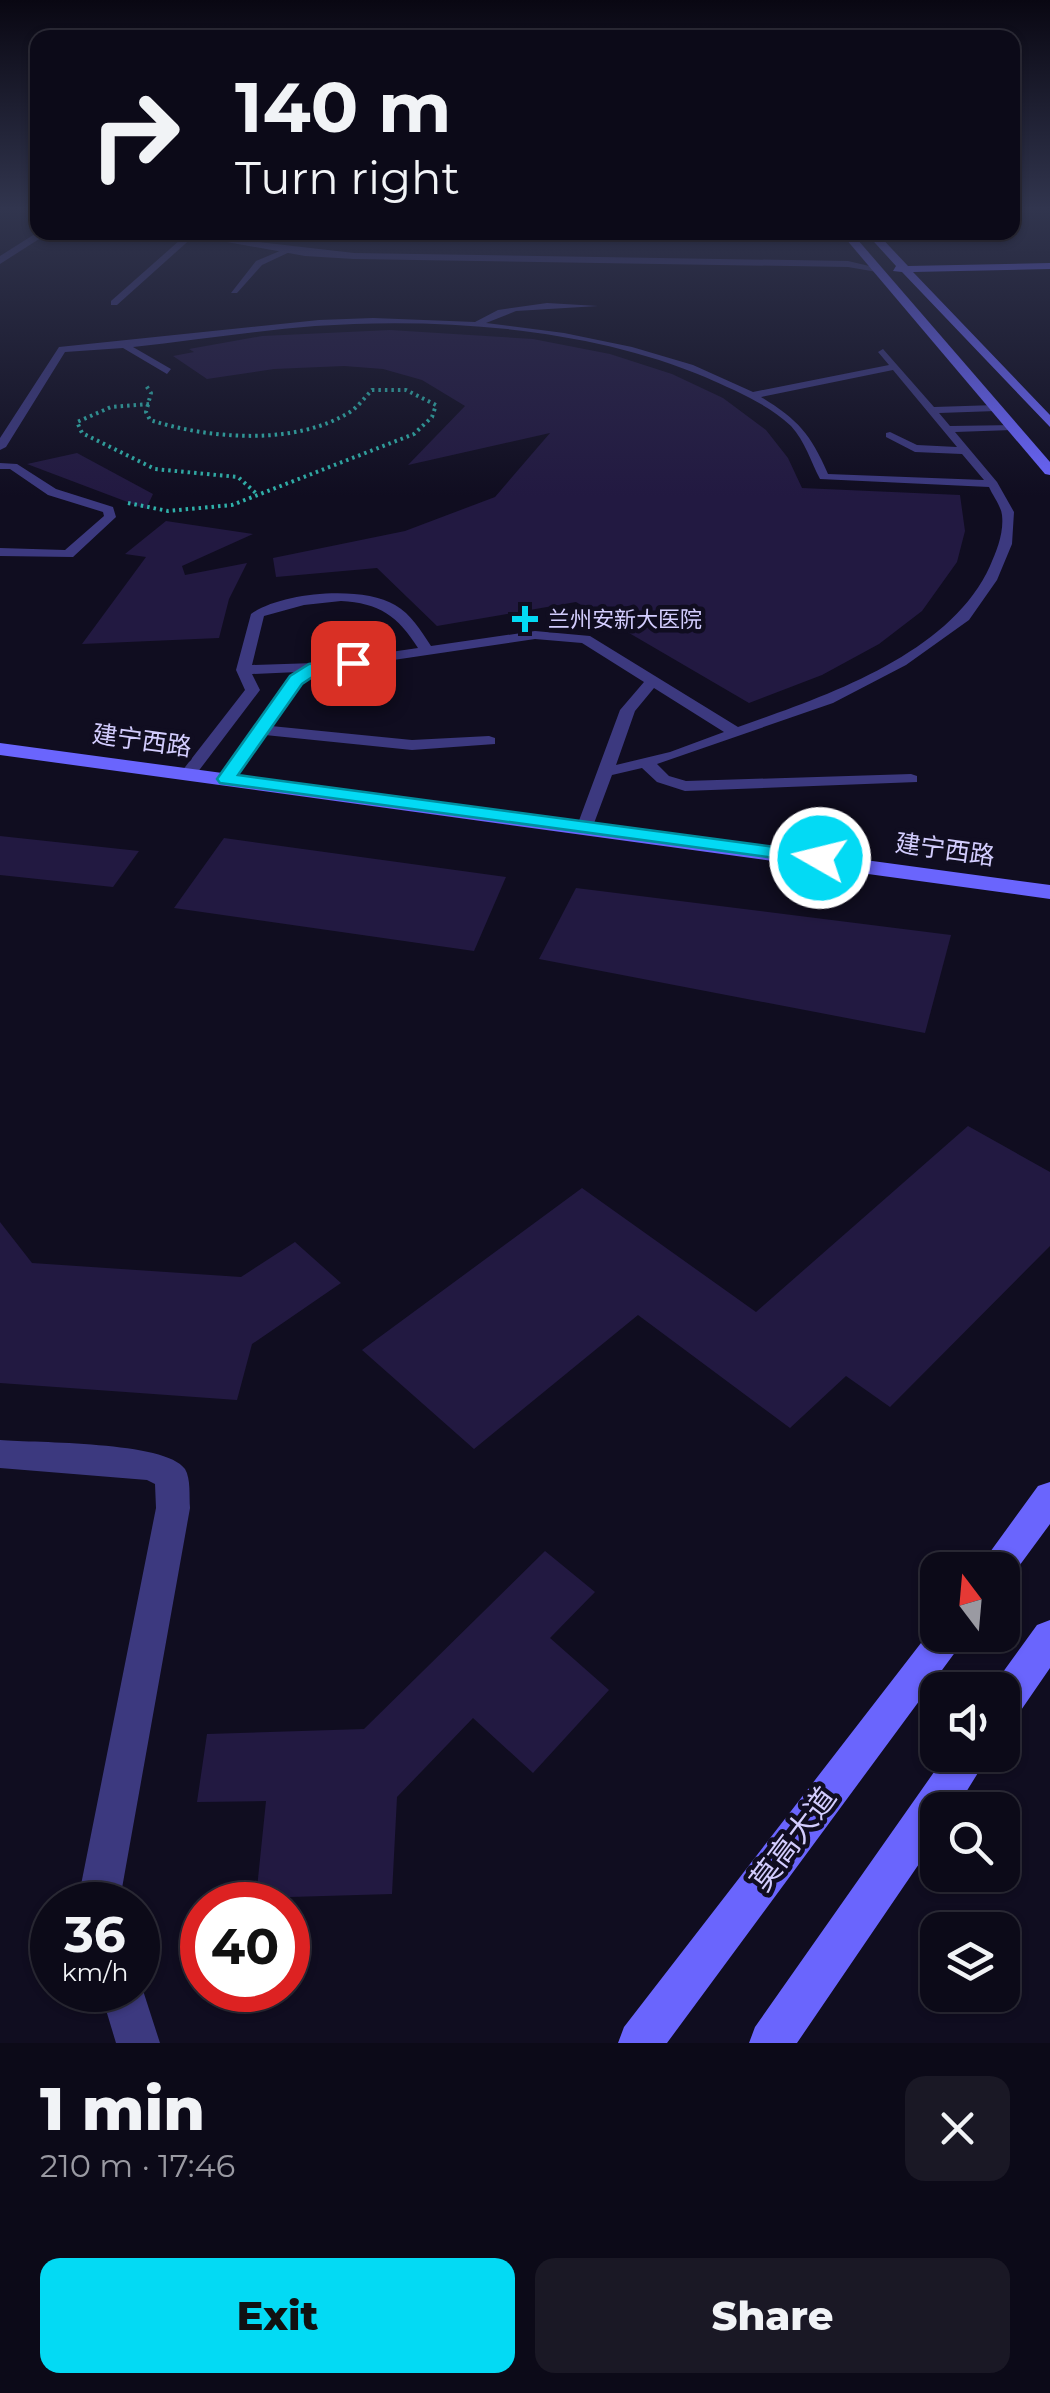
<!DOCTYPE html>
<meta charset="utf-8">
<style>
:root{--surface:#0c0a18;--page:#1a1825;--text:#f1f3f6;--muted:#9a9aa2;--line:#2c2b37;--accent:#03daf4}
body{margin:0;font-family:Montserrat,"Noto Sans SC",sans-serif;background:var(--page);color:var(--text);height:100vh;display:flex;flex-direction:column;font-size:38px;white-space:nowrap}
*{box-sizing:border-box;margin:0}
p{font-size:32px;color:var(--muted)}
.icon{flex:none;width:55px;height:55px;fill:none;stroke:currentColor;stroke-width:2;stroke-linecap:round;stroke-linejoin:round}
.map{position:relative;height:2043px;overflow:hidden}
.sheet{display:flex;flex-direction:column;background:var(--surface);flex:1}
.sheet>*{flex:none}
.banner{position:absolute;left:30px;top:30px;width:990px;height:210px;border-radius:20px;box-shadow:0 2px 8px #0004,0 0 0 2px var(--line);background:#0c0a18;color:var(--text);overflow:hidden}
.needle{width:65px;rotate:344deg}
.buttons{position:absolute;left:920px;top:1552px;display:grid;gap:20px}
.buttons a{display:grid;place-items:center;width:100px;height:100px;border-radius:20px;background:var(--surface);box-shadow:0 2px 8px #0004,0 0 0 2px var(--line);font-size:50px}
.speed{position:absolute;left:30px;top:1882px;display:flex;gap:20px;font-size:50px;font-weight:700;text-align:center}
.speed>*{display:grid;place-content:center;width:130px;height:130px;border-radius:50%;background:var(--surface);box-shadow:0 2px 8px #0004,0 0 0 2px var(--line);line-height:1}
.speed small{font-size:25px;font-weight:400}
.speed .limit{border:15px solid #d22;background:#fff;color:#111}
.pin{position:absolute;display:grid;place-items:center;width:85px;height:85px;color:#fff;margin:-42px;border-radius:20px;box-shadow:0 5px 15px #0006}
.me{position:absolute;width:110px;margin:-55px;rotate:278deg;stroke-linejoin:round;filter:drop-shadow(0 0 8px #0008)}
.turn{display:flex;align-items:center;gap:35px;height:210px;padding:0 40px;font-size:45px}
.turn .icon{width:130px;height:130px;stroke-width:2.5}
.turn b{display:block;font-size:70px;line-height:85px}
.round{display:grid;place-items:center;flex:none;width:105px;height:105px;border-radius:20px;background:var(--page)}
.headline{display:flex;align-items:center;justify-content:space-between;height:170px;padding:0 40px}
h1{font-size:60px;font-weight:800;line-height:75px}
.action{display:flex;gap:20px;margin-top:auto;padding:20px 40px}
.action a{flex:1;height:115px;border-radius:20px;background:var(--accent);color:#111;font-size:40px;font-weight:800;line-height:115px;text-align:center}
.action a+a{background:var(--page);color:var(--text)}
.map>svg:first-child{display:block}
</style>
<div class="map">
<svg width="1050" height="2043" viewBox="0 0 1050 2043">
<rect width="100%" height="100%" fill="#100d20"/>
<g fill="#221941">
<path d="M390,330L533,339L610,354L672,374L723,398L766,430L788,458L802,488L960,495L965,531L957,562L922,611L879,644L822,675L749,703L576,602L437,626L377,568L276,577L273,558L405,531L495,497L550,433L408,465L465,406L422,380L383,369L344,366L274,369L207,379L173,356L194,352L189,349L262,336Z"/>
<path d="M77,453L153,494L146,509L27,464Z"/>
<path d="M166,521L253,534L182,566L185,575L247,563L229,599L219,638L82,644L146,557L125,554Z"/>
<path d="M0,836L139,851L113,887L0,875Z"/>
<path d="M224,838L506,877L474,951L174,908Z"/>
<path d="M576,888L951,935L925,1033L539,959Z"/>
<path d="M968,1126L1050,1172V1246L890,1407L846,1376L790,1428L638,1315L474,1449L362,1350L582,1188L756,1312Z"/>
<path d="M0,1222L32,1263L241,1277L295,1242L341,1283L252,1344L237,1400L0,1383Z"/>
<path d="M545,1551L595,1592L550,1638L609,1690L533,1773L473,1718L397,1797L392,1894L256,1898L266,1801L197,1802L207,1734L364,1729Z"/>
</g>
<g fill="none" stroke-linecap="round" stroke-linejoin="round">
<g stroke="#2fb0a9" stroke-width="4" stroke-dasharray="2.5 4" stroke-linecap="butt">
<path d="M149,404L111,407L77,422L82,433L155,469L238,477L258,495"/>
<path d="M128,503L168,511L232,505L414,434L432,417L436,405L406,390H372C365,397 358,407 350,412C295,446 209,439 150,420L146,412L151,393L145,384"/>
</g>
<g fill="#3c397f" fill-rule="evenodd">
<path d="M188,233L195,235L117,305H111V301Z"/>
<path d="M287,248L294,250L262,265L237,293H231L256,261Z"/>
<path d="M547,303L598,306L516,311L486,323L564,333L632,347L693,365L753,392L889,365L878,352L883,349L934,407L996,405L1001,408L996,411L939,413L950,426L1016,425V429L1012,430L955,432L997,482L1014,512L1012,544L997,580L969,620L906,665L833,703L657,764L669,776L686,781L911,774L917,776V782L685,791L657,782L642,768L612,775L593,826L585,831L579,830L577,826L620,710L644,682L582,643L535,639L319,671L301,683L271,726L412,740L489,736L495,738V744L412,750L265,735L232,782H220V776L291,677L298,672L252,674L260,690L194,777H182V771L245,690L236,670L251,614C281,592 362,585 395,605C411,614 421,631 431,646L535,631L590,636L738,727C823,697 950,655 990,566C997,550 1004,533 1002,515C1001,506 993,496 989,487L820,479C811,462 805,441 791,426C768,404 734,390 705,377C590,328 439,317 315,326C254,331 194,340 133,347L171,369L167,374L123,348L65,352L6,447L0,450V438L59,347L319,320L373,318L475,322L498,310ZM893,370L957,447L917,445L890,432L886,433V437L915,452L962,454L984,480L828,474C810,433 798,420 761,397ZM341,601C379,603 398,616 418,648L315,663L252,665L264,616L304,605ZM654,688L724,732L670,752L616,765L635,711Z"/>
<path d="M0,463L17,464L56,489L113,507L116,517L73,557L0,556V548L65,550L104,516L103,512L48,495L10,469H0Z"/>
</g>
<g fill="#3c397f" fill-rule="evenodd">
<path d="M29,210H38V214L30,212Z"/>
<path d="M38,232H50L0,264V256Z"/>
<path d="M172,232L354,253L848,261L882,269L877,272L848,267L354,259L305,256Z"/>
<path d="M0,1440C36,1443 166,1441 185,1469C191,1479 189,1496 190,1508L119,1905H77L156,1508L155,1484L147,1480L0,1468Z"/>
<path d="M138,1975L160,2043H116L100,1990H138Z"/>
</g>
<g fill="#6a65fd" fill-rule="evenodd">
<path d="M840,232H851L1050,462V475L1045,474Z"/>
<path d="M865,232H876L908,266L1050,263V269L913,272L1050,415V427L902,272L893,271L896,266Z"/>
<path d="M0,743L1050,885V899L0,755Z"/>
<path d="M1050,1482V1524L1008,1581L1002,1583V1570H977L1038,1486Z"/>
<path d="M1050,1620V1668L1015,1719L1002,1725V1690H990L1037,1625Z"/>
<path d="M938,1621V1635H964L959,1647L667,2043H618L624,2027Z"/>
<path d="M946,1755H989L955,1810H938V1836L797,2043H749L755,2027Z"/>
</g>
</g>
<linearGradient id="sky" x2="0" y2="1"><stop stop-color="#090712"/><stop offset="0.42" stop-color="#31354e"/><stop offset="1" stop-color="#31354e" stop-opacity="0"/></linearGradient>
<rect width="1050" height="496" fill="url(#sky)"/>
<path fill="#03daf4" stroke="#028e9f" stroke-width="2.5" d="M353,658L361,663L359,666L320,672L302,684L238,775L820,853L829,858L820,864L220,783L217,779L290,676L309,664Z"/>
<path fill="#03daf4" stroke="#100d20" stroke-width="4" d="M520 604h10v10h10v10h-10v10h-10v-10h-10v-10h10z"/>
<g text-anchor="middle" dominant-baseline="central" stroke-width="9" stroke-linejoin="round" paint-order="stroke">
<g font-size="22" fill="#d3cdfe" stroke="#100d20" text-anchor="start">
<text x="548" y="619">兰州安新大医院</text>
</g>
<g font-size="25" fill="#d3cdfe" stroke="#100d20">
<text transform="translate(142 740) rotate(8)">建宁西路</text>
<text transform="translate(945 849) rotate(8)">建宁西路</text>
</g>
<g font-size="30" fill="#d3cdfe" stroke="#100d20">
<text transform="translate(793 1839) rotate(-53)">莫高大道</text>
</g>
</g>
</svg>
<div class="buttons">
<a><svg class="needle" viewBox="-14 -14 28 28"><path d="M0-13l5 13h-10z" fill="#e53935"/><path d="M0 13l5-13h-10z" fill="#9a9aa2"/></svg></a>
<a><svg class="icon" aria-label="sound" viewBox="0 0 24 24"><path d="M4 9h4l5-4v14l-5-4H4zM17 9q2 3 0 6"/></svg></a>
<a><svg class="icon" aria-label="search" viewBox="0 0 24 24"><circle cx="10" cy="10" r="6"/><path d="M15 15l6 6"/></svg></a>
<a><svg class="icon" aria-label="layers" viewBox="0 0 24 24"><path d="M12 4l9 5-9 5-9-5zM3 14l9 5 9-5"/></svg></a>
</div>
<div class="speed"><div>36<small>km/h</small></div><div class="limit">40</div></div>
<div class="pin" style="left:353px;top:663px;background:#d93025"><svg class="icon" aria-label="arrive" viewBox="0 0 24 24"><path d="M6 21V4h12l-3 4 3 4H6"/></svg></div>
<svg class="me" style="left:820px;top:858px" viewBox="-20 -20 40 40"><circle r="17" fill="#03daf4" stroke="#fff" stroke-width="3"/><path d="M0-11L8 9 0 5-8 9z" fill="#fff"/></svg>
<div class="banner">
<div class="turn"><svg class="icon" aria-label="right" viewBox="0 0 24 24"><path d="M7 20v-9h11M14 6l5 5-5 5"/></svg><div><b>140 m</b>Turn right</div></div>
</div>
</div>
<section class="sheet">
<div class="headline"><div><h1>1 min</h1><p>210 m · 17:46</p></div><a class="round"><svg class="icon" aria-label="close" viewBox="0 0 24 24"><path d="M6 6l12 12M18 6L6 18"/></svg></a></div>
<div class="action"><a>Exit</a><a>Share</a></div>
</section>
